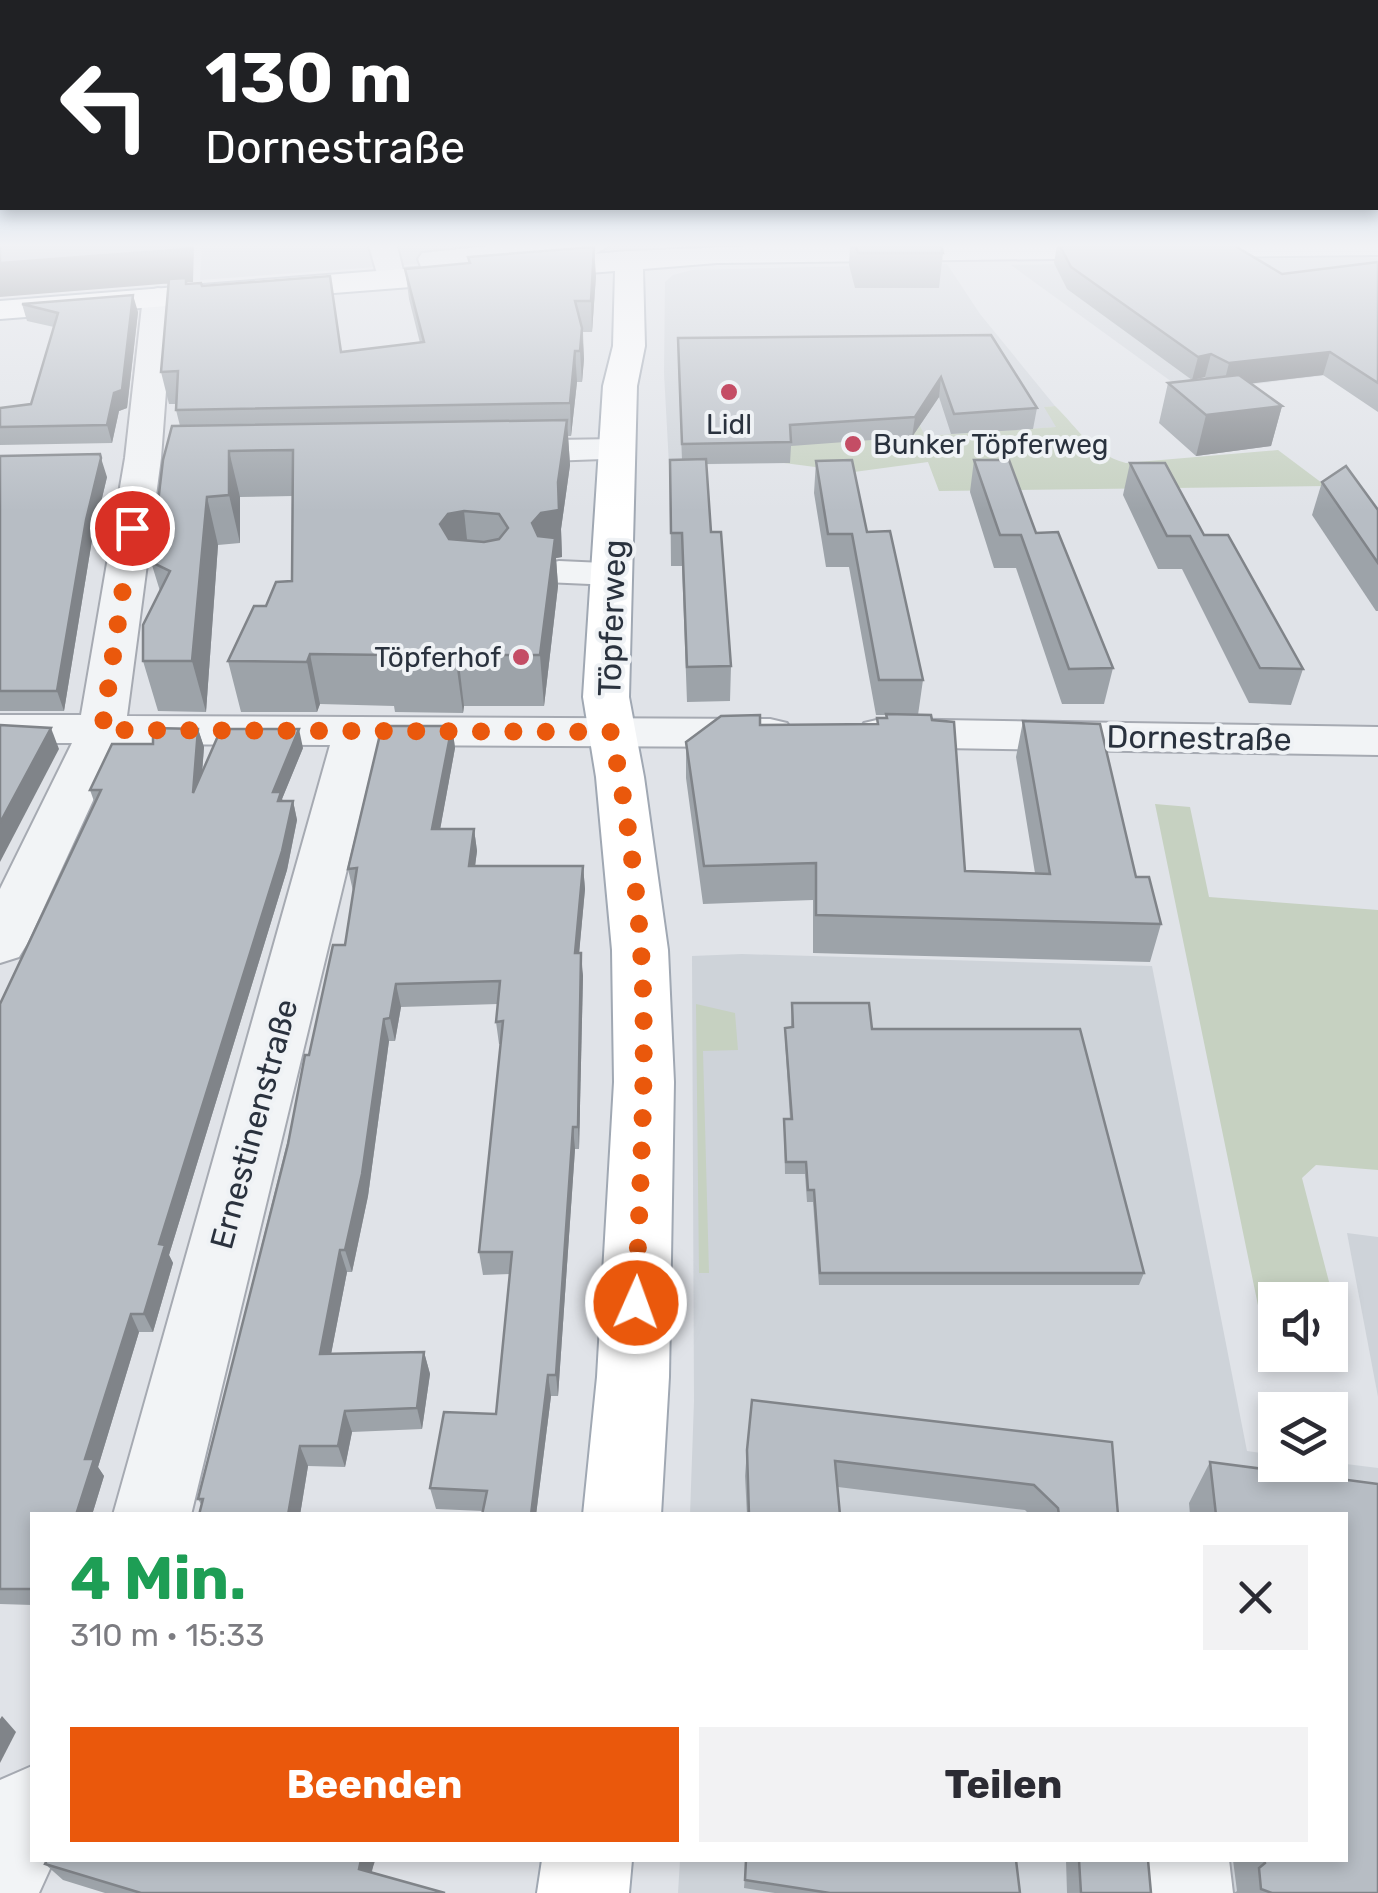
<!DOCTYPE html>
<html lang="de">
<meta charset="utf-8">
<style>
:root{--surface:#fff;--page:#f2f2f3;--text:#2b2b33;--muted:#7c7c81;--accent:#ea580c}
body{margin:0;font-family:Rubik,sans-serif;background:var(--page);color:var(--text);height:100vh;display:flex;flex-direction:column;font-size:38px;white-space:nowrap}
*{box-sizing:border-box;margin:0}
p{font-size:32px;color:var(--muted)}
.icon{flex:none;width:55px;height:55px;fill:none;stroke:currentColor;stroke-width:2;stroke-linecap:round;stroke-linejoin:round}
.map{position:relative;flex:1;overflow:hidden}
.drawer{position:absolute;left:30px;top:1512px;width:1318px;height:350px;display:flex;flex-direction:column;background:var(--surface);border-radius:0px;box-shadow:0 5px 15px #0003}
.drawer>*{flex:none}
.top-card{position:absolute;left:0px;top:0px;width:1380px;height:210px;box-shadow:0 5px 15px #0003;background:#202124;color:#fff;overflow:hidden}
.fabs{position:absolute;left:1258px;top:1282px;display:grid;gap:20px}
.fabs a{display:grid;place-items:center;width:90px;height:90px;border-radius:0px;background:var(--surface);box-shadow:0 5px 15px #0003;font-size:50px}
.pin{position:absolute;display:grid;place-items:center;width:85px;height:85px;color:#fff;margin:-42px;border:5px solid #fff;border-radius:50%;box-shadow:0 2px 10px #0007}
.me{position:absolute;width:110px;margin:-55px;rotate:2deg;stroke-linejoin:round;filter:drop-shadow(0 0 8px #0008)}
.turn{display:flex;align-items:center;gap:35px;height:210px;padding:0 40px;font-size:45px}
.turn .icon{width:130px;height:130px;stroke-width:2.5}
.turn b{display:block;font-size:70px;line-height:85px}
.round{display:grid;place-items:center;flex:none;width:105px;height:105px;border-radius:0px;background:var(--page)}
.head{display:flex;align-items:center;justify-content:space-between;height:170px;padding:0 40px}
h1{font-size:60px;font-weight:700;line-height:75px;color:#1e9e55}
.button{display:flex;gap:20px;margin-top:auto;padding:20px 40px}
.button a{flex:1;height:115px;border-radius:0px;background:var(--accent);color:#fff;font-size:40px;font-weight:700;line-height:115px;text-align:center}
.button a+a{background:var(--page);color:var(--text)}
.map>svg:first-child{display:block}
</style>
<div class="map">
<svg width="1378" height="1893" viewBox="0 0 1378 1893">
<rect width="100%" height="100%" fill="#e0e3e8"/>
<g fill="#ced3d9">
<path d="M202,246H663L200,280Z"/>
<path d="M1364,257L1378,258V283L1337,374L1205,390L1172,382L1011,265Z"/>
<path d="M947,264L980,314L1055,406L1045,407L1058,427L925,436L774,410L784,463L669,465L664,373L665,282L673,275L692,270Z"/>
<path d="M742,954L1152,966L1247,1451L1275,1455V1465L1330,1462L1378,1468V1893H678L680,1860H1345V1515H690L694,1401L692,956Z"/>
<path d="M1347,1233L1378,1237V1397Z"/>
</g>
<g fill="#c6d1c1">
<path d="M1055,406C1080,430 1090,453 1126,463L1278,450L1326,486L939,491L928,462L854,472L784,463L773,410L911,408L925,436L1056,427L1044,407Z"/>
<path d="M1155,804L1190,807L1209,897L1378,910V1170L1316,1165L1302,1178L1341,1328L1330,1327V1300H1275V1321L1261,1320Z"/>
<path d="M696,1004L735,1013L738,1050L703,1051L709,1273H699Z"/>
</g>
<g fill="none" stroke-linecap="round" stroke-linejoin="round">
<defs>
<g id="minor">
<path d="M369,246H397L405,278L400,284H380Z"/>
<path d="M488,246H609L595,254L448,266L450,274L446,280H426L418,259L422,253Z"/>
<path d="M158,288L169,291L173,297L161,458L127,716L770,719L787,723L793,733L787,743L770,747L377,745L191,1515H113L330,745L119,744L27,944L19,957L0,963V889L72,743H0V715H81L125,458L143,297L147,291Z"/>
<path d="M617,439L630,442L635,450L630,458L495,463L482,460L477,452L482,444L495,441Z"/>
<path d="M559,561L626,564L632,573L626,582L612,585L545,582L539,573L545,564Z"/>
<path d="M881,719L1378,727V755L881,747L864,743L858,733L864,723Z"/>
<path d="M32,1766V1860H54L39,1893H0V1780Z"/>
<path d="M1139,1860H1229L1233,1893H1141Z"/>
</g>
<g id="major">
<path d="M755,246H1378V255L717,263L643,269L645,346L637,386L629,697L644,777L668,950L674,1082L669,1377L661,1515H583L597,1377L614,1082L612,950L596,777L583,697L603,386L613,346L615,271L0,319V301L629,251Z"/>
<path d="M542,1860H632L629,1893H537Z"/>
</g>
</defs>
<use href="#minor" stroke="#a6aab2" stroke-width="4"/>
<use href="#major" stroke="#a0a8b3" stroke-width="4"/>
<use href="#minor" fill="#f2f4f6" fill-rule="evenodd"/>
<use href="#major" fill="#fff" fill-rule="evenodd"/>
</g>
<g fill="#9da3a9">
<path d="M0,246L193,282H187V284L202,286L342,352L420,343L409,299L405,269L468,264V257L596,276L592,332H583L584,359L582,382H577L571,436H568L570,465L561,529L562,557L556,558L558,586L544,706H464L463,713L395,712L394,706L320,704L317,712H241L228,661L266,606L292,581L293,496L240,497V543L218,545L206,712L158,711L143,661L160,591L151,562L180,426L176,410V404H169L161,372L168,284Z"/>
<path d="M850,246H941L943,253L939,288H855L849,265Z"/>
<path d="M1057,246H1235L1282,274L1378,262V412L1323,375L1251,383L1282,406L1271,446L1196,456L1159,423L1168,383L1207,379L1205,377L1192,380L1067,289L1054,263Z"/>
<path d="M22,304L138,312L127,408L119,411L112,443L0,445V408L31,404L54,327L27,321Z"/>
<path d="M991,335L1037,408L1033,429L951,434L939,397L912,437L791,446L790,463L706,464L711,532L731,666L730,701L687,702L682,566H671L670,460H682L678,357Z"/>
<path d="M0,456L107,477L92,540L64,711H0Z"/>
<path d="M974,460L1036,533L1113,668L1104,704H1062L1016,568H994L970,492Z"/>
<path d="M816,461L867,532L923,680L918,715L965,871L1035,873L1016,757L1023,721L1136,877L1161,924L1150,962L813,953V900L703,904L686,778V742L760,725L877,724L886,718V715H876L849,567H826L814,493Z"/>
<path d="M1130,463L1204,535L1303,669L1291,705L1249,703L1182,569H1158L1123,495Z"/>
<path d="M1322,482L1378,510V611H1376L1312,515Z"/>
<path d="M452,726L455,748L440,829H474L477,851L475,866H583L585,889L579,953L583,976L579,1149H575L558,1396H551L536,1515H482L483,1511L436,1509L430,1488L496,1414L510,1274L483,1275L479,1252L501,1044H499L496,1022L498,1004L401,1007L395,1041H389L368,1196L352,1272H347L331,1354L424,1352L430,1374L422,1429L352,1432L345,1467L308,1466L300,1515H199L202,1506L198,1499L309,1055L345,945L353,891L348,869Z"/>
<path d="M198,729L204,747L202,774L303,748L282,799L283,801H293L297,820L287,870L169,1255L173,1263L153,1332H139L98,1467L104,1476L92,1515H32V1605L0,1604V1004L95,804L90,790L153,744Z"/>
<path d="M792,1003L872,1029L1144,1273L1139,1285H819L813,1202H807L805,1174H785L784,1119H790L785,1040V1028L791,1027Z"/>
<path d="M1112,1442L1118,1515H1030L1025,1510L838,1487L840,1515H747L745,1476L747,1450Z"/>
<path d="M1210,1462L1378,1484V1893H1234L1237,1891L1233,1860H1345V1515H1190L1189,1503Z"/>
<path d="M47,1860H374L372,1872L445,1893H105L63,1880L45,1864Z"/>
<path d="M746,1860L1020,1893H775L744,1888Z"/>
<path d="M1066,1860H1148L1151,1893H1067Z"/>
</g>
<g fill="#808489">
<path d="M186,246H194L193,282H187L193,308L186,282L0,297V263Z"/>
<path d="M594,247L596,276L592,332L591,301Z"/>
<path d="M133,295L138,312L127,408L119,411L112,443L107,425Z"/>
<path d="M582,328L584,359L582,382L580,351Z"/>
<path d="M575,351L577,382L571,436L570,403Z"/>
<path d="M1330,352L1323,375L1223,387L1229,363Z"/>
<path d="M1211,354L1205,377L1192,380L1198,357Z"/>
<path d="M941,377L939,397L912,437L915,417Z"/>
<path d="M1282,406L1271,446L1196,456L1206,415Z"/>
<path d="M567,420L570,465L561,529L562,557L556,558L558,586L544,706L540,655L544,560L532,523L558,482Z"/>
<path d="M229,451L240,497V543L229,495Z"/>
<path d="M101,458L107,477L92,540L64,711L57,691L86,520Z"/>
<path d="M207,497L218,545L206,712L192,661Z"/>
<path d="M464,511L469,558L454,561L440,524L448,514Z"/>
<path d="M310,654L320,704L317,712L307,662Z"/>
<path d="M458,655L464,706L463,713L456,662Z"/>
<path d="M452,726L455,748L436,852L432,829Z"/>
<path d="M51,728L59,749L0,862V823Z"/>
<path d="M198,729L204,747L199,812L193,793Z"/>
<path d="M299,729L303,748L282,799L285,811L273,792Z"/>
<path d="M293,801L297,820L287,870L169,1255L173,1263L153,1332L144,1314L159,1244Z"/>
<path d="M474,829L477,851L472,889L469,866Z"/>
<path d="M583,866L585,889L577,976L575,953Z"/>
<path d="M581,953L583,976L579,1149L578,1127Z"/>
<path d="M396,984L401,1007L395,1041L390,1018Z"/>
<path d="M384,1019L389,1041L368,1196L352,1272L345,1250Z"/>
<path d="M573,1127L575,1149L558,1396L556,1375Z"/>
<path d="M340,1250L347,1272L327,1375L320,1354Z"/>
<path d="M131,1314L139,1332L98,1467L104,1476L92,1515H76L85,1459Z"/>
<path d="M424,1352L430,1374L422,1429L417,1408Z"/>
<path d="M548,1375L551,1396L536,1515H531Z"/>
<path d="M345,1411L352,1432L345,1467L338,1446Z"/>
<path d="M300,1446L308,1466L300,1515H288Z"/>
<path d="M2,1716L16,1732L0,1763V1719Z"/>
<path d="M361,1860L375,1861L367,1885L359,1869Z"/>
</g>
<g fill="#b7bdc4" stroke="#808489" stroke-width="2.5" fill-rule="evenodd">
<path d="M0,246H186V249L0,263Z"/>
<path d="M856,246H941L943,253H858Z"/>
<path d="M1060,246H1235L1282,274L1378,262V383L1330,352L1229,363L1211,354L1198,357L1071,267Z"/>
<path d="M594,247L591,301H575L582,328L580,351H575L570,403L176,410L178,371L161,372L169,279L186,278V284L201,283L202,286L330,276L341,352L424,342L405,269L470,263L468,257Z"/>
<path d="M133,295L122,390L114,393L107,425L0,427V408L31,404L58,313L22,304Z"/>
<path d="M991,335L1037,408L954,414L941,377L915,417L790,425L791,442L682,444L678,338Z"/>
<path d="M1239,375L1282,406L1206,415L1168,383Z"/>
<path d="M567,420L558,482L559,510L541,513L532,523L538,536L555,538L540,655H458L456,662H387L388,655L310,654L307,662L228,661L254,606H266L276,582L292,581L293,450L229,451V495L207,497L192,661H143V625L170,571L151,562L163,460L172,426ZM464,511L499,514L508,528L499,539L484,542L449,539L440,524L448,514Z"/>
<path d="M100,454L101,458L86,520L57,691H0V456Z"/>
<path d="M706,459L711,532H721L731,666L687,667L682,533H671L670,460Z"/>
<path d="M852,460L867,532L890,531L923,680H879L852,534H828L816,461Z"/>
<path d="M974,460H1009L1036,533L1058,532L1113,668L1069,669L1021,535H1000Z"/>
<path d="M1130,463H1165L1204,535H1228L1303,669L1260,668L1190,536H1167Z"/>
<path d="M1346,466L1378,510V563L1322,482Z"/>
<path d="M886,714L931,715L932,720L954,722L965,871L1050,874L1023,721L1100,724L1136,877H1149L1161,924L816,915V863L704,866L686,742L721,716L760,715V725L878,724L877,718H887Z"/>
<path d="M0,725L51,728L0,823Z"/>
<path d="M382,726H452L432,829H474L469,866H583L575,953H581L578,1127H573L556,1375H548L531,1515H482L487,1491L430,1488L444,1412L496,1414L512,1252H479L503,1021L496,1022L500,981L396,984L390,1018L384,1019L362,1174L345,1250H340L320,1354L424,1352L417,1408L345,1411L338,1446H300L288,1515H199L203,1499H198L288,1144L305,1055H309L333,945H345L357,868L348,869Z"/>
<path d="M153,728L198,729L193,793L221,729H299L273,792H281L278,801H293L282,851L159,1244L165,1245L144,1314H131L85,1459H94L76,1515H32V1589H0V1004L101,790H90L112,744H153Z"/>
<path d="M792,1003H869L872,1029H1080L1144,1273H820L814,1190H808L806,1162H786L784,1119H792L785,1028L793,1027Z"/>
<path d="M752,1400L1112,1442L1118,1515H1059L1058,1508L1034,1485L835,1461L840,1515H749L747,1450Z"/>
<path d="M1210,1462L1378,1484V1893H1272L1261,1889L1259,1868L1265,1863L1264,1860H1345V1515H1216Z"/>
<path d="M47,1860H361L359,1869L445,1893H141L45,1864Z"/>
<path d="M746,1860H1016L1020,1893H830L745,1880Z"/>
<path d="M1079,1860H1148L1151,1893H1081Z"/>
</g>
<linearGradient id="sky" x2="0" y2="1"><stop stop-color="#8ab4da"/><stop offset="0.48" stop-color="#f1f2f5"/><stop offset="1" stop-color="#f1f2f5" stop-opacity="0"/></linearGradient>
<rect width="1378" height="511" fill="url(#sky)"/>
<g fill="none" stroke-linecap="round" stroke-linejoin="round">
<path stroke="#ea580c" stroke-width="18" stroke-dasharray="0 32.4" d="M132,528L102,730L611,732C628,815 640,905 643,990C646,1094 639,1199 636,1303"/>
</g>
<g fill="#c44d65" stroke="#eff2f5" stroke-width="4">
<circle cx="729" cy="392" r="10"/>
<circle cx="853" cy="444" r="10"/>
<circle cx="521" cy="657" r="10"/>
</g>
<g text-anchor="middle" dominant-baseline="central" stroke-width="8" stroke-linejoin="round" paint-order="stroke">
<g font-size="28" fill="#2a323e" stroke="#eff2f5">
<text x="729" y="424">Lidl</text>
<text x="873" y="444" text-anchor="start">Bunker Töpferweg</text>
<text x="501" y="657" text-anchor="end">Töpferhof</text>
</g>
<g font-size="32" fill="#2a323e" stroke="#eff2f5">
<text transform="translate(612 618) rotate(-88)">Töpferweg</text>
<text transform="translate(1199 738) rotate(1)">Dornestraße</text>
<text transform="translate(254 1124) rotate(-75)">Ernestinenstraße</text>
</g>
</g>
</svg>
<div class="fabs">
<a><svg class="icon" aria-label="sound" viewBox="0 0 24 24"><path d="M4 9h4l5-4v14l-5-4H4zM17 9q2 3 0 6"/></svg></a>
<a><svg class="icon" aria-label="layers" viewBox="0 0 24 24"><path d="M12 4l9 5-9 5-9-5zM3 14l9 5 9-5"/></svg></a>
</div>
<div class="pin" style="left:132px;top:528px;background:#d93025"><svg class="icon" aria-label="arrive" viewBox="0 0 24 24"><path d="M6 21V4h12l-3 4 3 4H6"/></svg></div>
<svg class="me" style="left:636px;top:1303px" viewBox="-20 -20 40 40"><circle r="17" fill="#ea580c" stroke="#fff" stroke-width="3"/><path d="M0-11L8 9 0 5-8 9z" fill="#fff"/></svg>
<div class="top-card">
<div class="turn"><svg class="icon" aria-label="left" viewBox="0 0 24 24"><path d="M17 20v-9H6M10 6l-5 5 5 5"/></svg><div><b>130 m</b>Dornestraße</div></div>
</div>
<section class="drawer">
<div class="head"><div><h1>4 Min.</h1><p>310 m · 15:33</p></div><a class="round"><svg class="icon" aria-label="close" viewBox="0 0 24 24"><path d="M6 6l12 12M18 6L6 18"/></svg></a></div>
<div class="button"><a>Beenden</a><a>Teilen</a></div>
</section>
</div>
